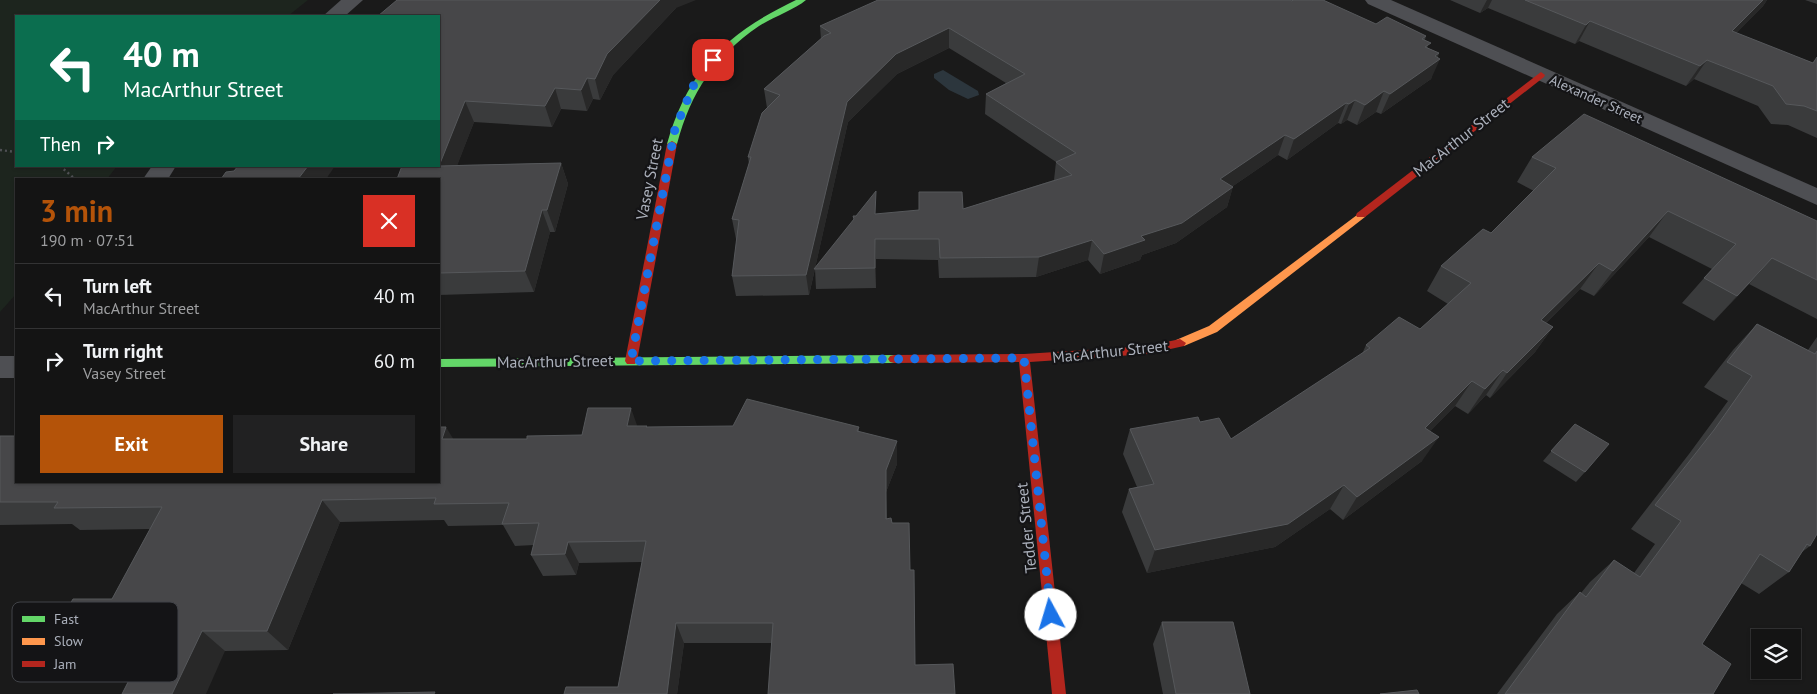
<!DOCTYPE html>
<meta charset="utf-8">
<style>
:root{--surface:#141414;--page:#212122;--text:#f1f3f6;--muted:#9d9ea0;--line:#333334;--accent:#b45309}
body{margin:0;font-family:"PT Sans",sans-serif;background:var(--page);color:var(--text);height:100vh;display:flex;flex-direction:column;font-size:19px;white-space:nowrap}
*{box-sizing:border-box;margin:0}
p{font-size:16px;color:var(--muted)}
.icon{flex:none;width:28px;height:28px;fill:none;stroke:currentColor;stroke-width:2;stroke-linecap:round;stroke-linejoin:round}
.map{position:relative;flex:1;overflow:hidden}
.sheet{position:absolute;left:15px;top:178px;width:425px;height:305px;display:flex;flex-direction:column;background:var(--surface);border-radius:0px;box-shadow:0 1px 4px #0004,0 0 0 1px var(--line)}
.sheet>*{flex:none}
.top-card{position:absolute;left:15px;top:15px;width:425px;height:152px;border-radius:0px;box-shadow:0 1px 4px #0004,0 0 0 1px var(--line);background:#0b6e4f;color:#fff;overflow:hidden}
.buttons{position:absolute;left:1751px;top:629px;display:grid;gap:10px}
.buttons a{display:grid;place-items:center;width:50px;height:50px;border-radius:0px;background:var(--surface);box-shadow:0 1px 4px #0004,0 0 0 1px var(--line);font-size:25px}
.pin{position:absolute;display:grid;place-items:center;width:42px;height:42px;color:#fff;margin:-21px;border-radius:10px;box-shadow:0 2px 8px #0006}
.me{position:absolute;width:55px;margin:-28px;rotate:354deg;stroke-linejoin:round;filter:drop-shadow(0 0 4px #0008)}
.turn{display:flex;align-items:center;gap:18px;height:105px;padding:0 25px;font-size:22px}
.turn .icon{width:65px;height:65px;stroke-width:2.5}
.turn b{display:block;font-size:35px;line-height:42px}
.then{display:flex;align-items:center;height:48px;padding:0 25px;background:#0003;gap:10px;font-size:19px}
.round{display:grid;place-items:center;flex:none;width:52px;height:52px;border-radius:0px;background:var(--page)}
.head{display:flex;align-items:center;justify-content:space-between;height:85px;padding:0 25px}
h1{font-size:30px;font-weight:800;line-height:38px;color:var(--accent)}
.cta{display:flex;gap:10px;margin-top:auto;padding:10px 25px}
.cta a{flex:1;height:58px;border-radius:0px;background:var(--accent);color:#fff;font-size:20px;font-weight:800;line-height:58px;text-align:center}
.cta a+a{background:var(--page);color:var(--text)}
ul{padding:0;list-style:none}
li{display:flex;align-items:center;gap:15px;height:65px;padding:0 25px;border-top:1px solid var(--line)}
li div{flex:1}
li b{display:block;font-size:19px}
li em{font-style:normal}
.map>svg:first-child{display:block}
</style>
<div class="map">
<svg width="1817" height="694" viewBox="0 0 1817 694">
<rect width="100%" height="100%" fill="#1a1a1a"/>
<path fill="#1d251e" d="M0,0H308L288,16H16V166H117L107,179H16V294L0,312Z"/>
<path fill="#2c363d" d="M943,70L978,91L979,95L968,99L949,90L934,78V74Z"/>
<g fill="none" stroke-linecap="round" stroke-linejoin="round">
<g stroke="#505155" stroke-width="2.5" stroke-dasharray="2 3" stroke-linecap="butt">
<path d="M0,150L16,152"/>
<path d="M60,166L75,179"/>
</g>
<g fill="#4e4f53" fill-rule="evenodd">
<path d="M341,0H363L345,16H323Z"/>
<path d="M1365,0H1391L1817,188V205L1368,4Z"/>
<path d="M152,166H176L168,179H143Z"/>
<rect x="0" y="356" width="16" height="22"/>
</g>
<g fill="#63d668" fill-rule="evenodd">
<path d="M796,0H806C794,10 773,17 759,26C714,57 691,92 677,144L675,146H669L667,144C688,69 727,33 796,0Z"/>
<path d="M894,355L898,356L900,359L898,362L894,363L439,367V359Z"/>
</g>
<path fill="#ff974d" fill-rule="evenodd" d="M1361,212L1365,213L1366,215L1365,217L1217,332L1184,346H1176L1174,343L1176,340L1209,326Z"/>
<g fill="#b3261e" fill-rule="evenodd">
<path d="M1541,72L1545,75L1544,77L1365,217H1357L1356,215L1357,213Z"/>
<path d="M672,141L677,144L637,361L635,364H627L625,361L667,144Z"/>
<path d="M1180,339L1186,343L1184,346L1148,354L1030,362L1066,694H1052L1019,362L894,363L890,362L888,359L890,356L894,355L1024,354L1148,346Z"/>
</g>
</g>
<g fill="#3a3b3c" fill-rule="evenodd">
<path d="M1450,0H1767L1763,6L1736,33L1813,63L1817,57V138L1788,125L1771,124L1758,106L1694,79L1686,86L1579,41L1575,44L1488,8L1480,13Z"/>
<path d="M1805,0H1817V4Z"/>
<path d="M676,8L613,75L600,100L593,99L587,111L561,109L552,127L474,122L457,165L561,163L568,184L555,232H550L534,292L439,295V16Z"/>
<path d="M1376,24L1426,36L1425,40L1428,48L1439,53L1431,79L1381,114L1376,112L1357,125L1347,120L1341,124L1338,123L1287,160L1278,155L1233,186L1227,207L1176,243L1142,255L1140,260L1100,274L1088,260L1036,277L939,278L938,260L876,259V288L816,289L815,269L809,295L736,296L732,276L737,240L736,239L732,219L749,164L748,157L767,108L764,89L821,39L820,26ZM949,48L1006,83L986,94L985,114L1056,162L1054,180L963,209L876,214L815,268L848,122L897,74Z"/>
<path d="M1532,157L1817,221V319L1749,284L1714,321L1682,303L1712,269L1649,237L1594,296L1580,289L1546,323L1553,327L1535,352L1490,398L1486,395L1468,414L1455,406L1430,431L1422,461L1343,520L1330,509L1275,547L1147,573L1122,512L1129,489L1137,487L1123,454L1130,429L1200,422L1231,439L1362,354L1366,345L1420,329L1448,304L1427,291L1441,266L1491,233L1534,191L1517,182Z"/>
<path d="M1757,324L1808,350L1817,337V534L1810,546L1802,552L1789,572L1759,594L1741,583L1702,644L1713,694H1497L1557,614L1580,592L1581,593L1590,582L1614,560L1634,573L1655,544L1631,529L1689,454L1728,401L1704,387L1733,350Z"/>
<path d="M1575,424L1585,472L1576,482L1543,461Z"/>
<path d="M637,426H647V427H859V431L897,464L886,492L887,519L892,523L910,570L915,665L955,694L771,643H684L677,694H564L618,687L642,562L579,563L576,575L543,576L531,555L534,545L515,546L503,525L448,526L444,520L340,522L288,650L225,651L81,654L52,635L112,599L150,529L80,530L72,524L0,525V436L454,439H527L582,435Z"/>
<path d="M1162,622L1250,694H1163L1153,644Z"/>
</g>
<g fill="#282828">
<path d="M660,0H696L676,8L613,75L600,100L595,79L607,54Z"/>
<path d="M1487,0H1492L1488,8L1480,13Z"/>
<path d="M1763,0H1767L1763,6L1719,51L1732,31Z"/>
<path d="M1590,21L1579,41L1575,44L1586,25Z"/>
<path d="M949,28V48L897,74L848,122L809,295L806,275L847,102L896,54Z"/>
<path d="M1439,53L1434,63L1440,59L1431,79L1381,114L1390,94Z"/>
<path d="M1707,60L1694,79L1686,86L1700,66Z"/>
<path d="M587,78L593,99L587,111L581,90Z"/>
<path d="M555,88L561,109L552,127L545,106Z"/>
<path d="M1384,91L1376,112L1357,125L1365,105Z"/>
<path d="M1355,100L1347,120L1341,124L1349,104Z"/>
<path d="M465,101L474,122L449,187L439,166Z"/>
<path d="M1346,103L1338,123L1287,160L1294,139Z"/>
<path d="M1285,135L1278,155L1214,199L1220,179Z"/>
<path d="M561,163L568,184L555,232L547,210Z"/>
<path d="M308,166H335L326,179H298Z"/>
<path d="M1233,187L1227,207L1176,243L1142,255L1140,260L1100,274L1104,254L1141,236Z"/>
<path d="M542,210L550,232L534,292L525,271Z"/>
<path d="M1668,211L1649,237L1594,296L1613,271Z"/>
<path d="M875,239L876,259V288L875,268Z"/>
<path d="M1092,240L1088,260L1036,277L1039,257Z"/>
<path d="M1772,258L1749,284L1714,321L1737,296Z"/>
<path d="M1599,263L1580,289L1523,345L1541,320Z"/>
<path d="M1553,327L1535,352L1490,398L1507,373Z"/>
<path d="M1503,370L1486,395L1468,414L1485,389Z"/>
<path d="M1472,381L1455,406L1409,453L1425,428Z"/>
<path d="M631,408L639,431L627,426Z"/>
<path d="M446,427L460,450L442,439Z"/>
<path d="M1439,437L1422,461L1343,520L1357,497Z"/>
<path d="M897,441V464L886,492V470Z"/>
<path d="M1344,485L1330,509L1275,547L1147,573L1155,550Z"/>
<path d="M322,500L340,522L288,650L267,631Z"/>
<path d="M568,542L579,563L576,575L565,554Z"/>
<path d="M676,623L684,643L677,694H667Z"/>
<path d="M202,631L225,651L206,694H172Z"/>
</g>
<g fill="#474749" stroke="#56585b">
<path d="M397,0H660L607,54L595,79L587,78L581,90L555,88L545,106L465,101L439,166L561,163L547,210H542L525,271L439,273V179H397L402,166H439V16H378Z"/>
<path d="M878,0H1290L1292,1L1293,0H1323L1376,24L1387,17L1426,36L1422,39L1431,43L1425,47L1439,53L1435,56L1440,59L1390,94L1384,91L1365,105L1355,100L1349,104L1346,103L1294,139L1285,135L1220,179L1233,187L1182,223L1141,236L1145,240L1104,254L1092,240L1039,257L940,258L939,239H875V268L814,269L854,219L853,216H856L876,191L875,214L919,210V192H962L963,209L1072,175L1056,162L1076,153L986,94L1025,74L949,28L896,54L847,102L806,275L732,276L739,220L732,219L751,157H748L762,113L780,95L764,89L824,36L831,33L820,26Z"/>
<path d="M1525,0H1763L1732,31L1813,63L1817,57V111L1804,106L1786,104L1773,86L1707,60L1700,66L1590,21L1586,25Z"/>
<path d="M1584,114L1817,221V280L1772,258L1737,296L1704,278L1736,244L1668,211L1613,271L1599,263L1541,320L1553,327L1507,373L1503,370L1485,389L1472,381L1425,428L1439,437L1357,497L1344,485L1288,524L1155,550L1129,489L1154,484L1130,429L1198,417L1200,422L1219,418L1231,439L1370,348L1366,345L1399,317L1420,329L1471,283L1441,266L1483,229L1491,233L1556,168L1532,157Z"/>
<path d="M238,166H308L298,179H221L226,172L234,171Z"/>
<path d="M1757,324L1815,354L1817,351V534L1810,546L1807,544L1789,572L1760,554L1702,644L1731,664L1713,694H1505L1580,592L1586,597L1614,560L1640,577L1681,521L1655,505L1714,430L1752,376L1727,362Z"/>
<path d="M747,399L859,427L857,431L897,441L886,470V519L891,518L892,523H909L910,570H914L915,665L953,664L955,694H768L773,623H676L667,694H564L566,687H618L646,541L568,542L565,554L531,555L539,523L502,524L509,503L434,504L436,498L322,500L267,631H202L172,694H122L153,633L52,635L73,599H112L162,507L54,508L58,502H0V436H16V481H439V427H446L442,439H527V436L582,435L588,408H631L627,426H647L646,427L733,426Z"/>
<path d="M1575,424L1609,444L1585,472L1551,451Z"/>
<path d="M1162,622H1233L1250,694H1176Z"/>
<path d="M1417,690L1419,694H1380Z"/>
<path d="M435,692L434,694H333Z"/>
</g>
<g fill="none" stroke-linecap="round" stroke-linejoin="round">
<path stroke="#1a73e8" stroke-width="9" stroke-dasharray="0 16.2" d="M713,60L695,82L675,129L631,361L1024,358L1051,615"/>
</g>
<g text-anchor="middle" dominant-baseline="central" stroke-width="4.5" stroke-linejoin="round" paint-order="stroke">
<g font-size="14" fill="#abb0bb" stroke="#141416">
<text transform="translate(1596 99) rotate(24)">Alexander Street</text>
</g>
<g font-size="16" fill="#abb0bb" stroke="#141416">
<text transform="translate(1461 137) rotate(-38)">MacArthur Street</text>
<text transform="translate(649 179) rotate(-79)">Vasey Street</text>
<text transform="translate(1110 351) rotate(-6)">MacArthur Street</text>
<text transform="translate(555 361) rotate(-1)">MacArthur Street</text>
<text transform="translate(1026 528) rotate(-96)">Tedder Street</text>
</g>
</g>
<rect x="12" y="602" width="166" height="80" rx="8" fill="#141416" stroke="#414348" stroke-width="1"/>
<rect x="22" y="616" width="23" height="6" fill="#63d668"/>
<rect x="22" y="638" width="23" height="7" fill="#ff974d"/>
<rect x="22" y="661" width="23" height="6" fill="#b3261e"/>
<g font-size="14" fill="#abb0bb">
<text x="54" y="624">Fast</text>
<text x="54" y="646">Slow</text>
<text x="54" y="669">Jam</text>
</g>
</svg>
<div class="buttons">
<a><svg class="icon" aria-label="layers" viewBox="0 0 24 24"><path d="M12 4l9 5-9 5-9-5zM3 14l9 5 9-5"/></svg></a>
</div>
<div class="pin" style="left:713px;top:60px;background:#d93025"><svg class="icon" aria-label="arrive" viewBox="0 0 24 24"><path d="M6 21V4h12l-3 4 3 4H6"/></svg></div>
<svg class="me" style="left:1051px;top:615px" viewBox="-20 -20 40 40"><circle r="19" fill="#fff"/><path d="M0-13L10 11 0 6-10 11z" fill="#1a73e8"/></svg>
<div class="top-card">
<div class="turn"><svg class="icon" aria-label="left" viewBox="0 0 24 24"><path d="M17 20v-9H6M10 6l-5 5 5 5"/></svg><div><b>40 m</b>MacArthur Street</div></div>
<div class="then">Then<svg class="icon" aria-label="right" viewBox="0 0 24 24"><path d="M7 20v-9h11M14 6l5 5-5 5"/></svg></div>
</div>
<section class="sheet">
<div class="head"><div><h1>3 min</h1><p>190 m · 07:51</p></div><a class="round" style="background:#d93025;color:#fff"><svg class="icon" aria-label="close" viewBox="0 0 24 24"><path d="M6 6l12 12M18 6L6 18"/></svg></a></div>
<ul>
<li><svg class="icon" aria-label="left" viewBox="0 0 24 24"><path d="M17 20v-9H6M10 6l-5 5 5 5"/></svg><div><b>Turn left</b><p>MacArthur Street</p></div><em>40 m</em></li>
<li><svg class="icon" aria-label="right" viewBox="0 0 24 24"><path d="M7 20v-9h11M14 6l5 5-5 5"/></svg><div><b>Turn right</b><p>Vasey Street</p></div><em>60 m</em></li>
</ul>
<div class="cta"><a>Exit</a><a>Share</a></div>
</section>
</div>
